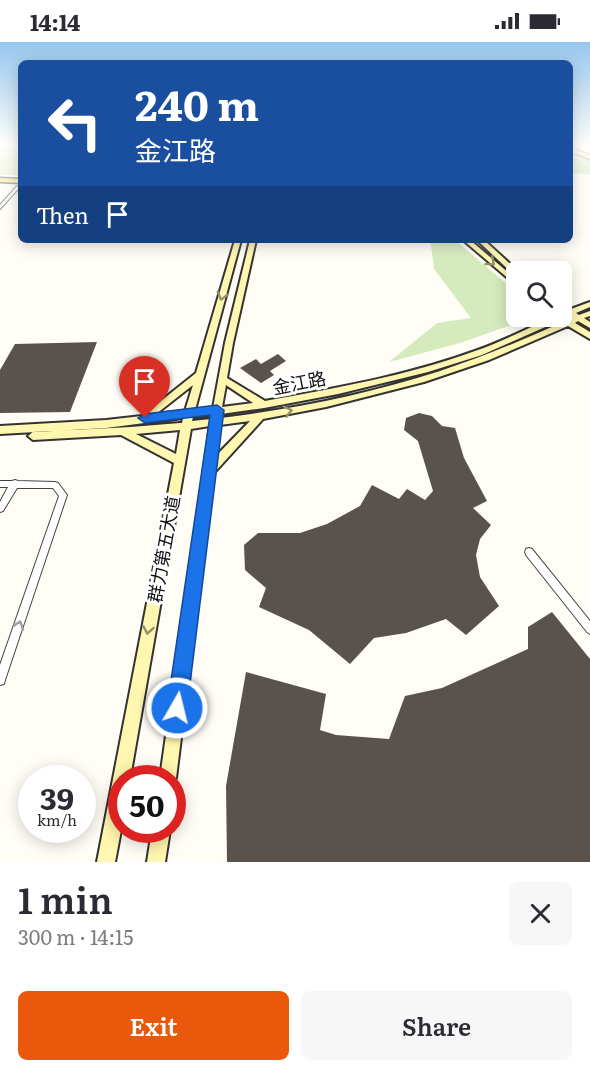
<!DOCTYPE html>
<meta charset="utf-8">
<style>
:root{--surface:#fff;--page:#f7f7f7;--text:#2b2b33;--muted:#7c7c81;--accent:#ea580c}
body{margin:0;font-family:Literata,"Noto Sans SC",serif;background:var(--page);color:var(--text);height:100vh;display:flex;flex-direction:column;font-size:22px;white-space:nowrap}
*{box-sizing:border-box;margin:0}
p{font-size:20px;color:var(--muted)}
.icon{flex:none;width:33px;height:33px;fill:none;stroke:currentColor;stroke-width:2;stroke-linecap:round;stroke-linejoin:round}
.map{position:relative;height:820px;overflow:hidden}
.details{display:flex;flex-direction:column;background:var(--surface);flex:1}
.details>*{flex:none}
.guide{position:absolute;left:18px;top:18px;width:555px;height:183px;border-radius:9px;box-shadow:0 3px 15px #0003;background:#1a4fa0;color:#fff;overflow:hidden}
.tools{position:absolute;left:506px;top:219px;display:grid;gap:12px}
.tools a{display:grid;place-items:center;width:66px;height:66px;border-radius:9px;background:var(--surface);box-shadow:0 3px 15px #0003;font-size:30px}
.speed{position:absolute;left:18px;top:723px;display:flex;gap:12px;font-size:30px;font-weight:700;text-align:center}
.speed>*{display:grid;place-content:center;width:78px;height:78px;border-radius:50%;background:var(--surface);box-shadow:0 3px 15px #0003;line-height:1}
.speed small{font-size:15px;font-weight:400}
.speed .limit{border:9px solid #d22;background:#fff;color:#111}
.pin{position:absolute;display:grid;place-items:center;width:51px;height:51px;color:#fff;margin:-62px -26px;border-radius:50% 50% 50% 0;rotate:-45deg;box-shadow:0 0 6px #0007}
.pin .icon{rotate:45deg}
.me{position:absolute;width:66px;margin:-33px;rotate:8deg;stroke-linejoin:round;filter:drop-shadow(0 0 4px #0008)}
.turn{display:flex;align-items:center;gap:21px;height:126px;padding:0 18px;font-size:27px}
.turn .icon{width:78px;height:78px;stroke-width:2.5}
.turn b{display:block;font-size:42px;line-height:51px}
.then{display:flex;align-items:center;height:57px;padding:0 18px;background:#0003;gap:12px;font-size:22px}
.round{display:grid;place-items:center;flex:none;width:63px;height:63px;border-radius:9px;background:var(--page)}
.head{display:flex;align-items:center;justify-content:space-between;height:102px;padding:0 18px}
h1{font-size:36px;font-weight:600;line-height:45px}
.action{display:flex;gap:12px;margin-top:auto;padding:12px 18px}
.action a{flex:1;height:69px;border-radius:9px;background:var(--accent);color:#fff;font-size:24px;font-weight:600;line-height:69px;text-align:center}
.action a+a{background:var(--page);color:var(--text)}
.status{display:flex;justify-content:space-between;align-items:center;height:42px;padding:0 30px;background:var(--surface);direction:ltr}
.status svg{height:16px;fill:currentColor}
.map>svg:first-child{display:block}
</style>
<div class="status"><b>14:14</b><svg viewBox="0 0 49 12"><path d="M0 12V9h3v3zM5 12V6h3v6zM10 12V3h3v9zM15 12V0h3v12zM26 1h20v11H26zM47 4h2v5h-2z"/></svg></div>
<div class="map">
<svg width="590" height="820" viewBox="0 0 590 820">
<rect width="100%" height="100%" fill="#fffdf5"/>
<g fill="#d5ebbd">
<rect x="0" y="103" width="21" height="30"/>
<path d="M427,198H455L516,250V274L534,275L460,301L389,320L437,281L471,276L434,227L431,203Z"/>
</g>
<path fill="#b9dc9c" d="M570,115L590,118V133L579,131L570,132Z"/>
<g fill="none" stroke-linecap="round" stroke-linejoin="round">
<rect fill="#b9e0f7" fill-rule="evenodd" x="0" y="103" width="21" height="4"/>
</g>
<g fill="#5a524d">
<path d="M97,300L70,370L0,371V328L15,302Z"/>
<path d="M278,312L286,319L270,329L274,333L261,341L240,326L256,317L261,322Z"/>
<path d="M419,371L432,374L442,384L455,386L464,416L487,459L473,466L491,483L480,497L476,513L480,535L499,564L466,593L446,577L406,591L374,596L350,622L309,588L259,565L266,546L245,528L244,503L258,491H300L327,482L360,464L372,443L399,457L407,447L425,458L433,449L418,399L404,388L406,376Z"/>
<path d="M552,570L590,617V820H227L226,744L246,630L326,652L320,688L336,693L389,697L405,654L442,646L528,607V585Z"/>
</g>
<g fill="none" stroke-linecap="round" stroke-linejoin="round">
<defs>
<g id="street">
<path d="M17,144L20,145L0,167V163Z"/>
<path d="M15,438L18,439L55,440L58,441L67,453L5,638L4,642L0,643V623L59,454L53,446H17L3,469L0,470V460L8,445H0V439H12Z"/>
<path d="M529,506L532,507L590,579V592L587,590L526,513L525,510L526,507Z"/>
</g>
<g id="secondary">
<path d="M235,198H241L195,368L213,366L225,301L250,198H256L233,301L227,336L265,359C335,346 407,334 475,309C502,300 528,286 555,274H561V272L565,270L561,268V262L571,267L590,260V265L576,271L579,273L590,269V274L584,276L590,280V286L578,279L575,281L590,290V297L568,284L489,318L424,340L326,365L263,377L214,431L176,736L172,742V736H160L210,384L191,387L130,736H122V783L115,820H97L174,421L121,393L33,398L28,394L33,390L131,385L180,381H182L183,376L106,386L0,392V384L106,378L142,374L196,331ZM561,278L563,280C523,298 482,315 440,329C369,352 294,367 221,376V372L264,366L338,352L428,330L482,313ZM193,343L185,369L156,372ZM226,343L253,361L222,365ZM211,373V377L192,379L193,375ZM250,379L216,414L220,383ZM180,388L176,412L136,392Z"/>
<path d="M463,198H470L516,237V243Z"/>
<path d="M477,198H484L519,230H516V232H513Z"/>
<path d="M152,788H170L165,820H147Z"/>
</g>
<g id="primary">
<path d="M570,106L590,113V117L570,110Z"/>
<path d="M0,136L21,137V141L0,140Z"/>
</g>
</defs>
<use href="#street" stroke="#444" stroke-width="2"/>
<use href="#secondary" stroke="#333" stroke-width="4"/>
<use href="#primary" stroke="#222" stroke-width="3"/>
<use href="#street" fill="#fff" fill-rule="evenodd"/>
<use href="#secondary" fill="#fff6b0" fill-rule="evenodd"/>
<use href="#primary" fill="#f9d66b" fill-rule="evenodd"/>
</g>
<defs><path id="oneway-chevron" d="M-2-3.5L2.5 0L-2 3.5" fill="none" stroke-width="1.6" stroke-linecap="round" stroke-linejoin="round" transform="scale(1.5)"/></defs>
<g stroke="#948f68">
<use href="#oneway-chevron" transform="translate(491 220) rotate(40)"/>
<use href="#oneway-chevron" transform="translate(222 254) rotate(106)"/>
<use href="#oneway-chevron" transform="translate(288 369) rotate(-12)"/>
<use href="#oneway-chevron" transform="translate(148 588) rotate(100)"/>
</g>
<use stroke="#a0a0a0" href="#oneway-chevron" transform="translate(19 583) rotate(-71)"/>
<linearGradient id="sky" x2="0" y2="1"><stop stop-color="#95c6ee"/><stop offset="0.47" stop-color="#fffefa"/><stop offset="1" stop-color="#fffefa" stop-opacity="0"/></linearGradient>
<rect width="590" height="218" fill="url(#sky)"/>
<path fill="#1a73e8" stroke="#114b97" stroke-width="1.5" d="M217,363L224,368L187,666L184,673L177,675L170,673L167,666L210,373L145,381L138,376L145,372Z"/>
<g text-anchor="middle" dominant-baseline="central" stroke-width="6" stroke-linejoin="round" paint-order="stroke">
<g font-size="18" fill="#111" stroke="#fff">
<text transform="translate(299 340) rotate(-11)">金江路</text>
<text transform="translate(163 507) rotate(-80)">群力第五大道</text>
</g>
</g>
</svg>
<div class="tools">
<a><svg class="icon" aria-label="search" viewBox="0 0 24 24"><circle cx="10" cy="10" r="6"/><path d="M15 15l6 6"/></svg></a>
</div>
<div class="speed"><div>39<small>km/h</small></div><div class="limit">50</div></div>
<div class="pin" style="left:145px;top:376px;background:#d93025"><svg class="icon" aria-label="arrive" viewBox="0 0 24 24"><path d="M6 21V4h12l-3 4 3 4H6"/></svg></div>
<svg class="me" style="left:177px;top:666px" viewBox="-20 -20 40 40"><circle r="17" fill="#1a73e8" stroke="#fff" stroke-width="3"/><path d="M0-11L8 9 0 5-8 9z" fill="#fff"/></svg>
<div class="guide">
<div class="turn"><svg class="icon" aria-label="left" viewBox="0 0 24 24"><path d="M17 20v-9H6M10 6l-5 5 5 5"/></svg><div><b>240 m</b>金江路</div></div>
<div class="then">Then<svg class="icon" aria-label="arrive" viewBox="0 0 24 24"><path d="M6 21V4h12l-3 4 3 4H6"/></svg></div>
</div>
</div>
<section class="details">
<div class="head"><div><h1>1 min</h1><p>300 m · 14:15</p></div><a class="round"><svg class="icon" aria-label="close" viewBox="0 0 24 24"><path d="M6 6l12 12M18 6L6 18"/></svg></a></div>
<div class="action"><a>Exit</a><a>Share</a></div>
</section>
